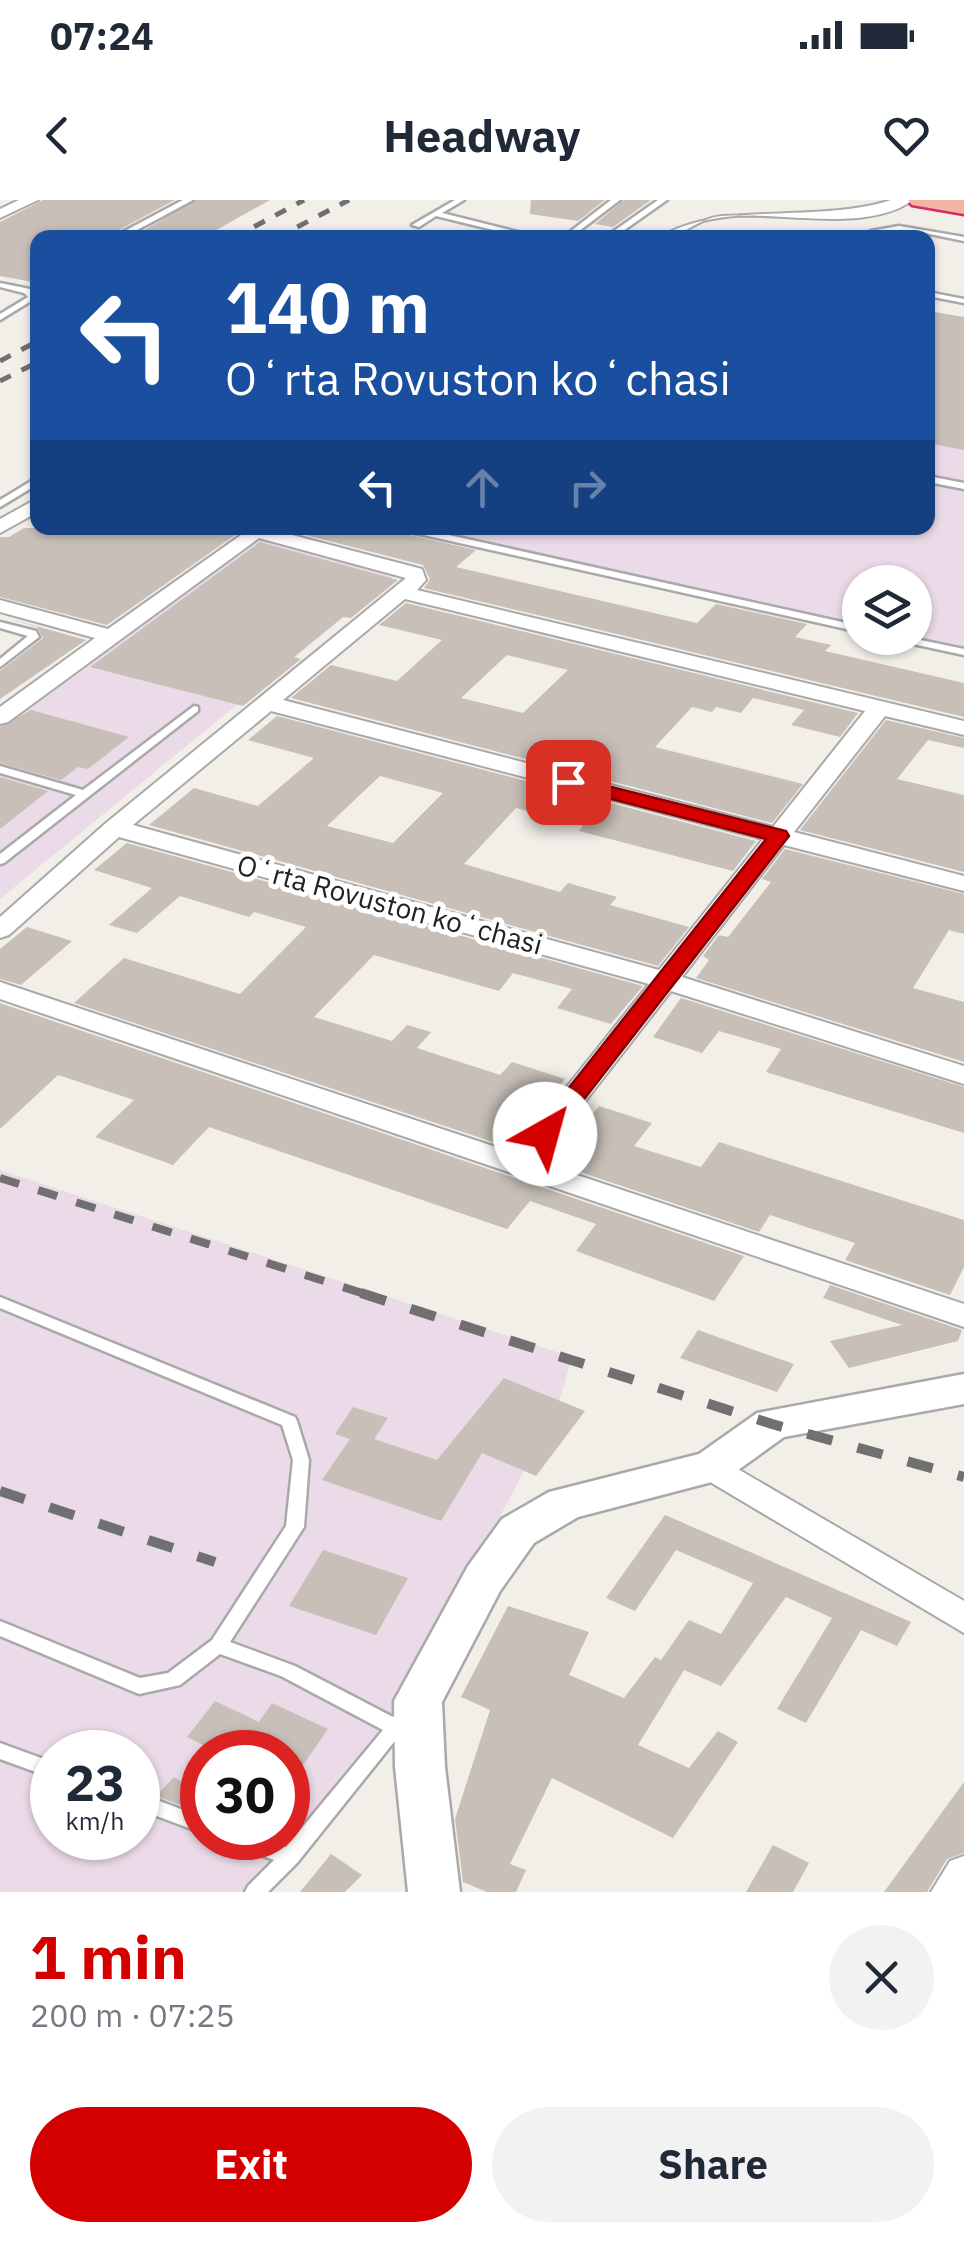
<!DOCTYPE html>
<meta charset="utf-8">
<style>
:root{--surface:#fff;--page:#f2f2f3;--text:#1f2937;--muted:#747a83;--accent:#d40000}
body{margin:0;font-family:"IBM Plex Sans",sans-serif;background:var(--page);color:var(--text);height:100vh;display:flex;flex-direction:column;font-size:38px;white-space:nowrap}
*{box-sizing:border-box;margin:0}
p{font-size:32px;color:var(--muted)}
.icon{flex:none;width:55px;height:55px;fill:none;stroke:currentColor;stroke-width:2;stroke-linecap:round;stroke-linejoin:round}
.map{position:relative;height:1692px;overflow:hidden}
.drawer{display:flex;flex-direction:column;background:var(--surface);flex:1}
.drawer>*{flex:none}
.guide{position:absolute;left:30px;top:30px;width:905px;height:305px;border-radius:20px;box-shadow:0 2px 8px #0004;background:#1a4fa0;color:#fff;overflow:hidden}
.controls{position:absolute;left:842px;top:365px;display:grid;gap:20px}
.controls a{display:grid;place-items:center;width:90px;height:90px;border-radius:50%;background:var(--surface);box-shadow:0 2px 8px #0004;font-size:50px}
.speed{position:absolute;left:30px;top:1530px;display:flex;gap:20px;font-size:50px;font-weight:700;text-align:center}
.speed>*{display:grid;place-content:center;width:130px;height:130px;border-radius:50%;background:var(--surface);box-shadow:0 2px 8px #0004;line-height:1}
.speed small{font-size:25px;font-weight:400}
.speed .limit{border:15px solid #d22;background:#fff;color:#111}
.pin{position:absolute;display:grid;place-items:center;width:85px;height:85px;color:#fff;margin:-42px;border-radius:20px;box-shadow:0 5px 15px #0006}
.me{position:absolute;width:110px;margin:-55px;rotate:38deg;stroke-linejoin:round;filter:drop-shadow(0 0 8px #0008)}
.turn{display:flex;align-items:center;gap:35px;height:210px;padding:0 30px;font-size:45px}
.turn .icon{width:130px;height:130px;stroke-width:2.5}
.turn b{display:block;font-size:70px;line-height:85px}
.lanes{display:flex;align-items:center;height:95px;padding:0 30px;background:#0003;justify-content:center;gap:50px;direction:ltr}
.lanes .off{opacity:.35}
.round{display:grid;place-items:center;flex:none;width:105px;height:105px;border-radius:52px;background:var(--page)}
.head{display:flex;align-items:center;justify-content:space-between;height:170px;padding:0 30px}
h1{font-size:60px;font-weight:700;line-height:75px;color:var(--accent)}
.action{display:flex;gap:20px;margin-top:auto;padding:20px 30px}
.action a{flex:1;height:115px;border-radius:60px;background:var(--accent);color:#fff;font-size:40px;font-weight:700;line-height:115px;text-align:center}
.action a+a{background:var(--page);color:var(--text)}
.status{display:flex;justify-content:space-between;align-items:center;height:70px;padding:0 50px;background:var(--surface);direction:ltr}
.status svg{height:28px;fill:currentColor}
header{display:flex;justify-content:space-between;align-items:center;height:130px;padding:0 30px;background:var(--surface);font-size:45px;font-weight:700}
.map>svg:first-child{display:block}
</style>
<div class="status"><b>07:24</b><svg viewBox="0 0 49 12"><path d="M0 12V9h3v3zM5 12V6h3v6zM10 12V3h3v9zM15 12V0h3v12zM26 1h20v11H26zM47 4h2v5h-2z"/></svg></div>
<header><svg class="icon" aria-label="back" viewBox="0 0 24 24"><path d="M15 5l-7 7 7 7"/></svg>Headway<svg class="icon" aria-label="heart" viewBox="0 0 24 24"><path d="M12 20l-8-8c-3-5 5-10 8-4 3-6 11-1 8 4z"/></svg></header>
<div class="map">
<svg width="964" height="1692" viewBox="0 0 964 1692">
<rect width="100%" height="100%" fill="#f2efe9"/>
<g fill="#ebdbe8" fill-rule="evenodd">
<path d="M928,111L964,117V455L885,438H915V382H860V432L393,328H928Z"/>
<path d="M257,337L401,370L0,699V525Z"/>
<path d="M0,970L572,1157L556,1212L347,1601L269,1692H0ZM52,1552H138V1638H52ZM202,1552H288V1638H202Z"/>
</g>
<g fill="#c7bfb8" fill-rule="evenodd">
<path d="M43,0H175L117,31L118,38H38V83L0,76V22Z"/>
<path d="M196,0H270L202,38H131Z"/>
<path d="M531,0H605L578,21L530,14Z"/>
<path d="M624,0H651L613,27L595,24Z"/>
<path d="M928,111L964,117V250L928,243Z"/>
<path d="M24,328H245L107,425L0,397V337H9Z"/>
<path d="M378,328L476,350L456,367L697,423L716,404L807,424L795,437L831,445L825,451L964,483V517L424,388L430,379L423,365L282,329Z"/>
<path d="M260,342L398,380L351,418L343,417L294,457L301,459L243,506L90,467Z"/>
<path d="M406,403L858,513L840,537L791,525L804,510L753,498L741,513L716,507L712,512L692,507L655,547L803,584L772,623L291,498L331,465L397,481L442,440L379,425ZM507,455L568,470L523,513L461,498Z"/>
<path d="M0,416L86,440L0,499V471L43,438L37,427Z"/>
<path d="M31,510L129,537L88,569L78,567L61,580L0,563V527Z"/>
<path d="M277,516L756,641L733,671L579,631L583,626L516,608L464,664L560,692L568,683L617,697L610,705L689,727L658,766L149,625L194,588L258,606L314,558L248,540ZM380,576L443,593L393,643L327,626Z"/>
<path d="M886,520L964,538V548L928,540L897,579L964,595V672L800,630Z"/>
<path d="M0,577L48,591L0,629Z"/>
<path d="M127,643L643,786L611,824L557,808L572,789L513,773L499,791L374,755L314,817L392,841L407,825L431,832L417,848L500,875L512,862L565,879L508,947L74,803L124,758L240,794L306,727L254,712L249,717L180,696L137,733L109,725L152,688L94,670Z"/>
<path d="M785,649L964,694V734L949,730L913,788L964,802V862L696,778L709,760L703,756L719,735L728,737L771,682L762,679Z"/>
<path d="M27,727L72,741L21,785L0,779V749Z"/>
<path d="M681,798L964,887V933L766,872L781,849L719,831L702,853L653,837Z"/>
<path d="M0,803L744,1056L714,1101L576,1051L596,1024L530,1001L507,1029L209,927L173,965L95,937L134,900L58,875L0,929Z"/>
<path d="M599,906L652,923L634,946L701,967L719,942L964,1020V1067L950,1095L845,1060L855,1043L770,1015L759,1032L553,963Z"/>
<path d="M830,1085L962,1130L958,1141L849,1168L830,1141L902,1125L823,1098Z"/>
<path d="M698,1130L794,1164L777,1192L680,1158Z"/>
<path d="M504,1178L585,1211L536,1276L482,1253L441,1321L322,1280L350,1239L335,1234L353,1207L388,1218L374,1239L437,1260Z"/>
<path d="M665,1315L911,1422L897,1446L861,1430L806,1523L777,1509L832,1418L786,1397L721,1486L684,1470L638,1545L689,1568L718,1531L738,1542L673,1638L552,1578L510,1664L526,1670L516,1692H487L463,1682L455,1619L490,1510L461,1497L508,1406L589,1432L569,1475L624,1498L655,1457L661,1460L689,1420L721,1434L753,1383L676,1350L635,1411L606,1398Z"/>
<path d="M323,1350L408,1378L376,1435L289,1406Z"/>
<path d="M215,1501L259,1522L272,1503L328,1529L288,1587V1552H196L203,1545L187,1537Z"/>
<path d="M174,1577L202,1594L192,1609L156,1596Z"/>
<path d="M964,1582V1653L947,1659L927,1692H884Z"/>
<path d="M773,1645L809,1663L793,1692H746Z"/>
<path d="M331,1654L362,1675L345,1692H300Z"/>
</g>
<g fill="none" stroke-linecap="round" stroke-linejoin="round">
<defs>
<g id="service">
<path d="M183,0H193L126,36L119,34Z"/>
<path d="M455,0H464L442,13L542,38H527L436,16L419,27L412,25Z"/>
<path d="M611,0H620L570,38H562Z"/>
<path d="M658,0H667L613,38H604Z"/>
<path d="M899,26L964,37V41C943,37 921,31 899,30C884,30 872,38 859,38L871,31Z"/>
<path d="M0,83L30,89L36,98L0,120V114L28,97L24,93L0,87Z"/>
<path d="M928,92L964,99V103L928,96Z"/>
<path d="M928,276L964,283V289L928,282Z"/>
<path d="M38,277V284L0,307V300Z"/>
<path d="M401,328H417L860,426V432L406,331Z"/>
<path d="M0,422L36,431L39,437L0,467V459L28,436L0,428Z"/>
<path d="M894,438H911L964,449V455L899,441Z"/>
<path d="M194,506L198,507V511L4,663L0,664V654L76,595L0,573V566L83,590Z"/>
<path d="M0,1097L295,1217L297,1221L309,1260L304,1327L230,1442L295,1466L393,1517C399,1510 403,1508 412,1511L414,1517L297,1663L268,1692H245L248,1686L274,1660L229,1644L226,1638H259L286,1647L383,1530L281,1476L220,1454L180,1485L139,1494L0,1436V1421L140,1478L168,1473L212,1440L286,1326L293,1260L282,1225L0,1108Z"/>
<path d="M0,1543L52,1562V1578L0,1559Z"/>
<path d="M138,1593L202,1617V1633L138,1609Z"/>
</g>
<g id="minor">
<path d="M19,0H38L0,18V9Z"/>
<path d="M891,0H913C866,34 778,11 722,16C697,18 683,38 659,38C718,0 817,24 891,0Z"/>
<path d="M38,298V312L0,333V319Z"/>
<path d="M251,328H279L277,331L422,369L426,380L417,390L964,521V535L885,516L794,632L964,676V691L784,645L682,777L964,866V884L671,791L538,962L964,1104V1127L0,799V782L514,953L649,784L119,637L9,735L0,738V717L106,623L406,378L259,338L8,522L0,524V507L95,438L0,412V400L108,429ZM405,399L865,511L773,627L283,500ZM271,511L763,639L659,770L133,625Z"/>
<path d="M712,1254L964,1401V1433L700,1276L695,1267L700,1258Z"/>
<path d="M964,1656V1692H931L950,1661Z"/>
</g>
<path id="tertiary" d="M964,1174V1204L784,1237L727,1278L578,1317L534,1343L500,1391L442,1502L445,1567L460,1692H408L395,1567L394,1501L468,1366L502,1319L549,1292L699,1254L757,1213Z"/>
<path id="trunk" d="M908,0H964V14L912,5Z"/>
</defs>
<use href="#service" stroke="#a9a9a9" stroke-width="5"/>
<use href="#minor" stroke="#a9a9a9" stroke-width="4"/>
<use href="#tertiary" stroke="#a9a9a9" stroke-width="5"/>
<use href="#trunk" stroke="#dc2a67" stroke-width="5"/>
<use href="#service" fill="#fff" fill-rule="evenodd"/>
<use href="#minor" fill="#fff" fill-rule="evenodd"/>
<use href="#tertiary" fill="#fff" fill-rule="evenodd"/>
<use href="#trunk" fill="#f2b4a3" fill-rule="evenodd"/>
<g stroke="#707070" stroke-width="5" stroke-dasharray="12 12" stroke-linecap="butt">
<path d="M233,38L304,0"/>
<path d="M276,38L349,0"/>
<path d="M0,161L38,141"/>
<path d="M0,181L38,162"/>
</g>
<path stroke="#707070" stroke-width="8" stroke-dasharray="20 20" stroke-linecap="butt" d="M0,978L368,1095"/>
<g stroke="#707070" stroke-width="10" stroke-dasharray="26 26" stroke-linecap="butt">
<path d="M361,1093L772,1224L964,1277"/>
<path d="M0,1291L215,1362"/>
</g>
</g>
<path fill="#d40000" stroke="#8a0000" stroke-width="2.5" d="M568,576L786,631L789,636L553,939H537L533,934L537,928L766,639L561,586L558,582Z"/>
<g text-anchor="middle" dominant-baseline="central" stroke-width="10" stroke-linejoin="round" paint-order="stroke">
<g font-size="28" fill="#222" stroke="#fff">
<text transform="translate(390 704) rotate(15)">Oʻrta Rovuston koʻchasi</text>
</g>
</g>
</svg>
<div class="controls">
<a><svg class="icon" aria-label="layers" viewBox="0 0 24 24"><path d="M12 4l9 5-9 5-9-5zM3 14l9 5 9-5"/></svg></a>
</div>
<div class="speed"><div>23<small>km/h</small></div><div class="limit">30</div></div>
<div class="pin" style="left:568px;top:582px;background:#d93025"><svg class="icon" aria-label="arrive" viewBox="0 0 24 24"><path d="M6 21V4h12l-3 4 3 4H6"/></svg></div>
<svg class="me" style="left:545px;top:934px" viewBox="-20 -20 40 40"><circle r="19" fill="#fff"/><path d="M0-13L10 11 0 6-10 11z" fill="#d40000"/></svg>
<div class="guide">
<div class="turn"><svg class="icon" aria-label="left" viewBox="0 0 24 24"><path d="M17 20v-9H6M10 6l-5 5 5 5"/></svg><div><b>140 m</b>Oʻrta Rovuston koʻchasi</div></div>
<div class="lanes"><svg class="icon" aria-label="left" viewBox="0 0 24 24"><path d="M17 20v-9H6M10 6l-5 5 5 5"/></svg><svg class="icon off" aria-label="ahead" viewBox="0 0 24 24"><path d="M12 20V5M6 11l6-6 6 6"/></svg><svg class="icon off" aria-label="right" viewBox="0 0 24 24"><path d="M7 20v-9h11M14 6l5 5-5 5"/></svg></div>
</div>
</div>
<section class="drawer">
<div class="head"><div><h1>1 min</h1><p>200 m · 07:25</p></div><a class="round"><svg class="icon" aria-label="close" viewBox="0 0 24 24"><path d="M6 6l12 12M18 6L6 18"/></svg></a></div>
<div class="action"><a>Exit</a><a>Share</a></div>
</section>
